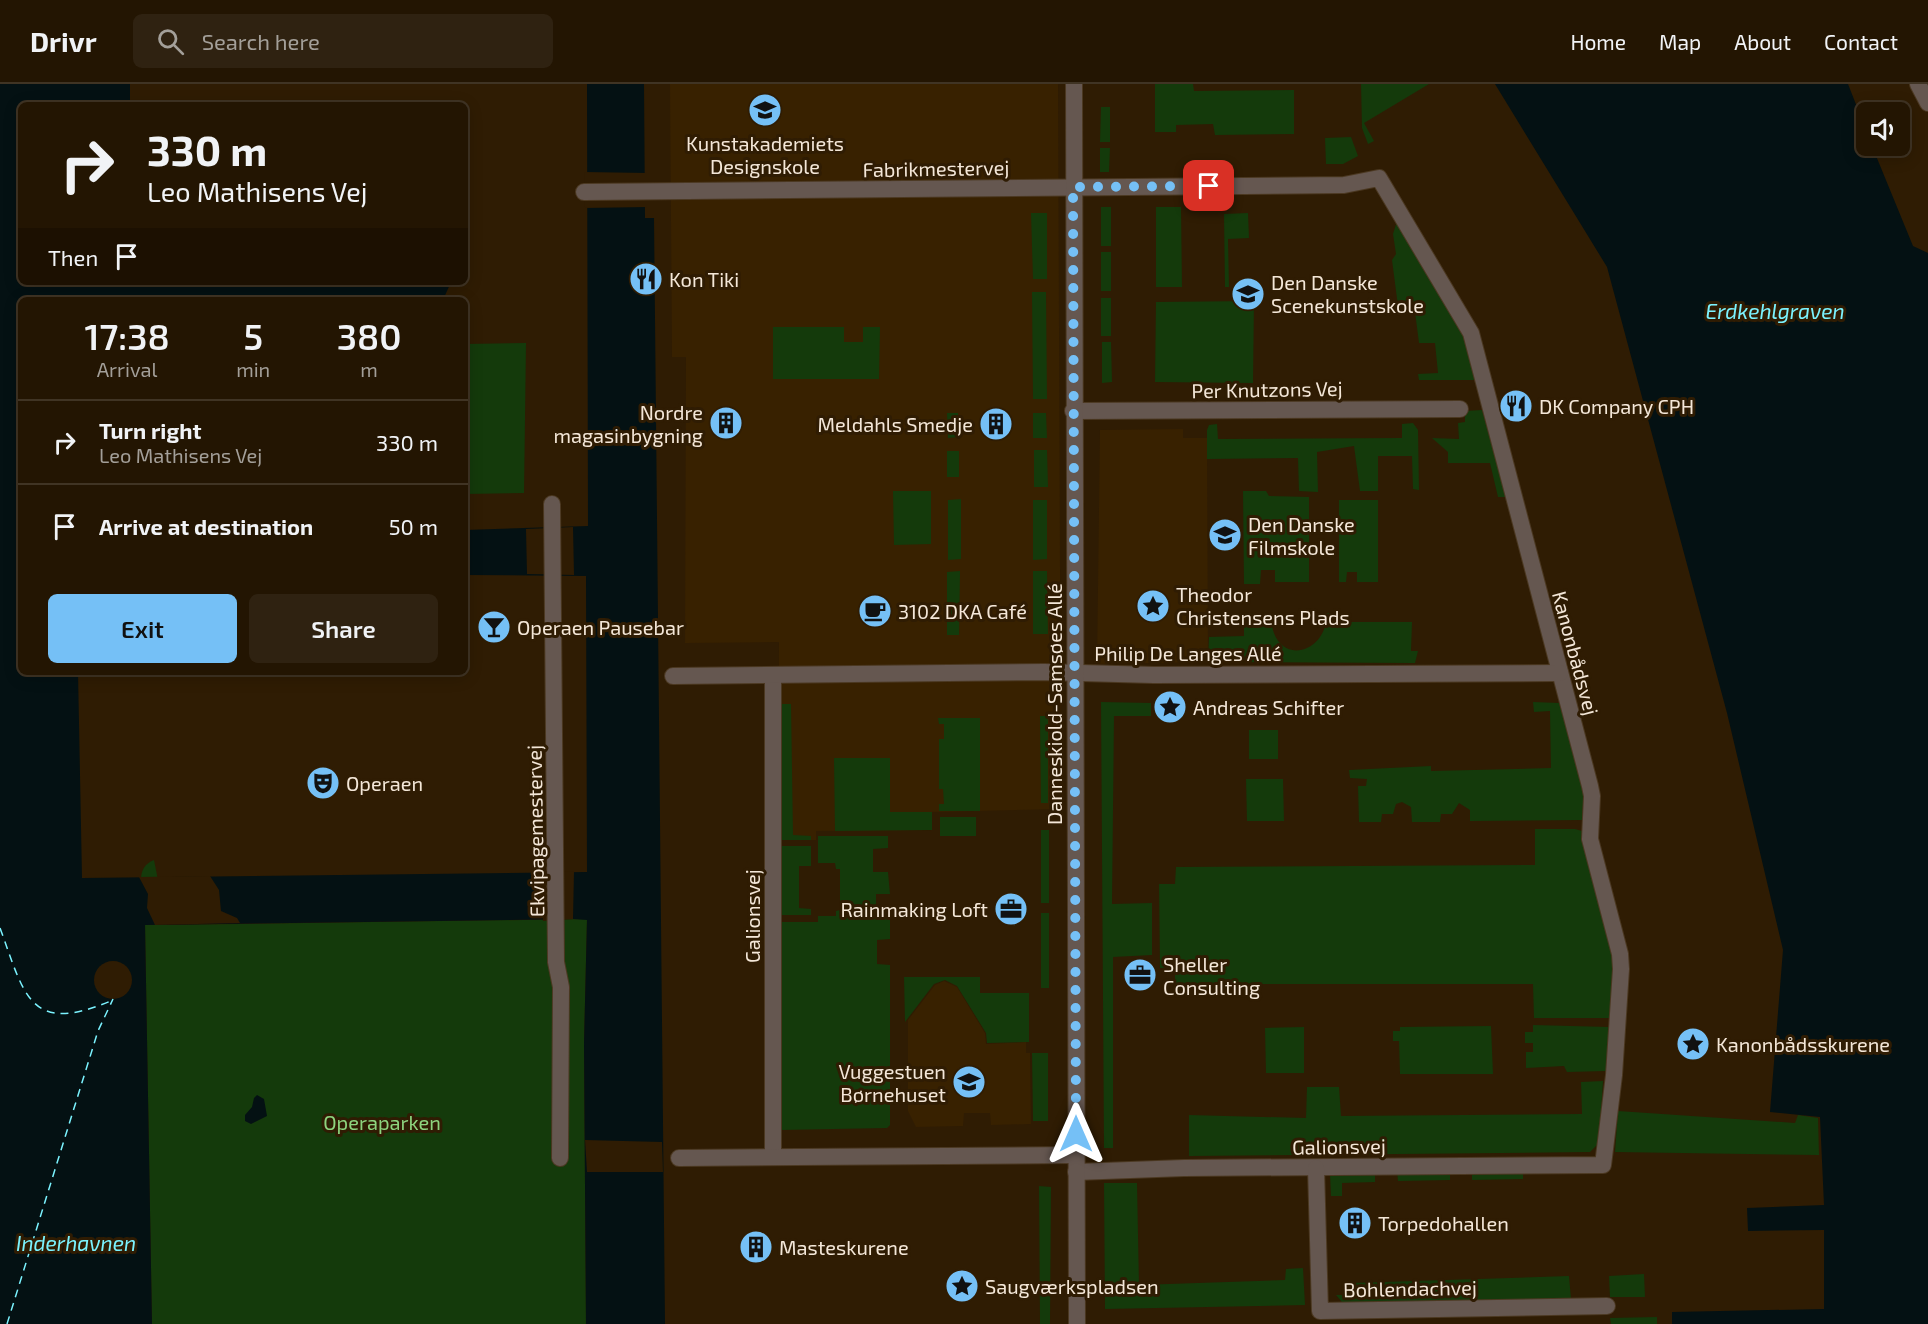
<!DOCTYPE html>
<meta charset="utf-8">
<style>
:root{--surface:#231502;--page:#2f2211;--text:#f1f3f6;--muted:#a39f99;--line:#403424;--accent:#75c0f6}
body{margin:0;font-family:"Exo 2",sans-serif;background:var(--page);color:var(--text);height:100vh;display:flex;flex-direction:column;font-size:22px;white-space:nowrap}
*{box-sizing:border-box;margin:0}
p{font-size:20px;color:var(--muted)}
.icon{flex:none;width:33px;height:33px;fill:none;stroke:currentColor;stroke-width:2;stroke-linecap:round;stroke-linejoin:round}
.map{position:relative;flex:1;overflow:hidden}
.drawer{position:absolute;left:18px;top:213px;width:450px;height:378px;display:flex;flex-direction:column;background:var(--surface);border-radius:9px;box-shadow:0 3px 15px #0003,0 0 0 2px var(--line)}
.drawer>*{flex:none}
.guide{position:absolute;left:18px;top:18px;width:450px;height:183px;border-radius:9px;box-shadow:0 3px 15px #0003,0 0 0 2px var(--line);background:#231502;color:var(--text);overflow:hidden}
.buttons{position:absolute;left:1856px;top:18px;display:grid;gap:12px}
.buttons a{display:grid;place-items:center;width:54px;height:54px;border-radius:9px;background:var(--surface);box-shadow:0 3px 15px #0003,0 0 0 2px var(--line);font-size:30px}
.pin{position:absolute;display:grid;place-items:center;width:51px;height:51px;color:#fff;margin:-26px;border-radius:12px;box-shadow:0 3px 9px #0006}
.me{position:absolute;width:66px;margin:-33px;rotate:0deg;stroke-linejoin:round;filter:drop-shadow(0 0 4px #0008)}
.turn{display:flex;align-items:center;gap:21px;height:126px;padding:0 30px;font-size:27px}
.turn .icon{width:78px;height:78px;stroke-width:2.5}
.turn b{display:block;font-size:42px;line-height:51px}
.then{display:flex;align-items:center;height:57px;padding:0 30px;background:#0003;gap:12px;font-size:22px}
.eta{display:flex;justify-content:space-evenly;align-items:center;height:102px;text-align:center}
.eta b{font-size:36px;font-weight:600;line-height:42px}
.action{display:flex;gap:12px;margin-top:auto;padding:12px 30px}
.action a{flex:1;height:69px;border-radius:9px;background:var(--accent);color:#111;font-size:24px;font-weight:600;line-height:69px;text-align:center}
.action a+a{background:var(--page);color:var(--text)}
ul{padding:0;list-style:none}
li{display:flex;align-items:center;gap:18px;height:84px;padding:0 30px;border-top:2px solid var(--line)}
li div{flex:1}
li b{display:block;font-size:22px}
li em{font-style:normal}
header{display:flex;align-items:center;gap:36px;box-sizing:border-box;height:84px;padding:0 30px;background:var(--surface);border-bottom:2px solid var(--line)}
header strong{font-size:28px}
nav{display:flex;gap:33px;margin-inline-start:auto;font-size:21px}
.search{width:420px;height:54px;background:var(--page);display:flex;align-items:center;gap:15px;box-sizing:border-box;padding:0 21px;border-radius:9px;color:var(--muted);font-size:22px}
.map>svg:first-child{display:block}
</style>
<header>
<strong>Drivr</strong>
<div class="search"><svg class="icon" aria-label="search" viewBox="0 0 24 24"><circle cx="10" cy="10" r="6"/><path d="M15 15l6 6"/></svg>Search here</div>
<nav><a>Home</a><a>Map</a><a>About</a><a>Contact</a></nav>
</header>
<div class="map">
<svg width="1928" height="1240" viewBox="0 0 1928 1240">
<rect width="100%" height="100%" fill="#2f1c03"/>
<g fill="#382100">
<path d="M670,0H1058L1061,725L932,728V746L816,747V756H778L779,558L685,559L686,273H672Z"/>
<path d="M1183,345V354H1207L1208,578L1097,580L1100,346Z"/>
<path d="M944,897L957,903L985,949L986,960L1026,958V969H1030L1031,1040L991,1041L990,1029H964L963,1042L916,1043L908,1027V936L935,901Z"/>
</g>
<g fill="#143a0b">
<path d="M1155,0H1193L1194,7L1294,6V50L1215,51L1213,40L1176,41V48H1155Z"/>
<path d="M1361,0H1429L1364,39L1374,57L1368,60L1362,44Z"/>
<path d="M1101,23H1110V58H1100Z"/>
<path d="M1351,53L1358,72L1343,80H1326L1325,54Z"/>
<path d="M1100,64H1110L1109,88H1100Z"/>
<rect x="1101" y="123" width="10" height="39"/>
<path d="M1156,123H1181L1182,203H1156Z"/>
<path d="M1031,129H1047V195H1033Z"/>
<path d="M1248,129L1249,154L1228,155L1229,203H1225L1224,130Z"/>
<path d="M1397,137L1463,250L1475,296H1419L1418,290L1438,289L1435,259H1419L1415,228L1399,230L1392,176L1396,170L1393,150Z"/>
<rect x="1101" y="168" width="10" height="39"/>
<path d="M1032,208H1046L1047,315H1033Z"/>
<rect x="1101" y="214" width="10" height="38"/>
<path d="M1254,217L1253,299L1155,298L1156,218Z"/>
<path d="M773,243H844V258H863V243H880L879,295H773Z"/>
<path d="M1102,258H1111L1112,298L1102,299Z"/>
<path d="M526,259L524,409L465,410V260Z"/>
<path d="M1482,326L1506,413H1498L1490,379H1448V368L1432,354L1459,355L1458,339L1465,338V327Z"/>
<path d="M947,329H958L959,353L948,354Z"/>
<path d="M1033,329H1046L1047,354H1033Z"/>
<path d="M1413,339L1418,346L1419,406L1413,405L1412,372H1378V407H1360L1354,362L1317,368L1318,408L1299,407L1298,374L1207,375V346L1209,341L1217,340L1218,355L1402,354V340Z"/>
<path d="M1034,366H1047L1048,403H1034Z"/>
<rect x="947" y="367" width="12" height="26"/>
<path d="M893,407H931V460L894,461Z"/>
<path d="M1243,407H1266L1269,412L1309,413V498H1275V486H1261L1260,500H1244Z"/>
<path d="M961,415V475L948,476V416Z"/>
<path d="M1033,416H1047V475L1033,476Z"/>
<path d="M1339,416H1378V498H1357V488H1347L1346,498H1339Z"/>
<path d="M960,487L959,551H947V488Z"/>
<path d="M1033,487H1047L1048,550H1033Z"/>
<path d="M1244,529L1271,530C1271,584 1327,573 1327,529H1333L1334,538H1412L1411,567H1418L1415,579L1208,578L1209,553L1244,552Z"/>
<path d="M1101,618L1151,619V632H1114L1112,820L1152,819V871L1113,873V1064H1104Z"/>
<path d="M1533,618L1559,619L1584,703L1582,736L1470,737V726L1459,719L1452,730H1441L1440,738H1412L1411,723L1402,718L1396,720L1393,730H1382L1381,738H1359L1358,702H1366L1367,695L1350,694L1349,686L1431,682V687L1551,684L1550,627L1534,628Z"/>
<path d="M782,620H791L793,751L811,752V756H778L779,622Z"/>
<path d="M1040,632H1048V719H1041Z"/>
<path d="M938,634H980V727H939V720H944L943,705H939V655H944V640H939Z"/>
<rect x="1249" y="646" width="29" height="29"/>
<path d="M834,674H890V728H932V746L835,747Z"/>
<path d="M1246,695H1283L1284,737H1247Z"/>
<rect x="940" y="733" width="36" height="19"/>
<path d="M1535,745H1575L1582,747L1613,872L1610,934H1534L1533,900H1175V884H1160L1159,800H1175L1176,783L1535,781Z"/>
<rect x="1041" y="746" width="8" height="73"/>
<path d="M818,752H888V764L873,765V788H888L890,810H876V834H890V855L877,856V880L890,881V1041L887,1044L781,1046L780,838H818V832H836V827L840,826V785H836L835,779H818Z"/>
<path d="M781,762H811V782H799V824L811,825V831H781Z"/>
<path d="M154,776L167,841L587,835L584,960L586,1240H152L145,841H154C148,822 128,786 154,776Z"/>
<rect x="1041" y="829" width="8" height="75"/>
<path d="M904,893H980V909H1029V958L987,959L986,949L957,902L945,896L934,900L905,938Z"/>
<path d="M1533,941L1609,943L1606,987L1567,988L1564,982L1526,984V968H1533V959H1525V948H1533Z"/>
<path d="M1491,942L1493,990H1400L1399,957H1393V947H1400V943Z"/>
<path d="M1304,943V989H1266L1265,944Z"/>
<path d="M1032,969H1048V1037H1033Z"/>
<path d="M1603,997L1599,1059L1590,1068L1189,1072V1031L1306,1034L1307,1003H1339L1341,1032L1582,1030L1581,998Z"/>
<path d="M1618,1027L1795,1039L1798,1031L1818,1034L1819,1071L1615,1068Z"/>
<path d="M1523,1084V1095L1472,1096V1085Z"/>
<path d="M1450,1086V1096L1398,1097L1397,1087Z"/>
<path d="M1375,1088V1098L1342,1099V1112H1331L1330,1089Z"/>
<path d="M1104,1099H1137L1139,1201L1285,1196L1286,1185L1303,1184L1305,1221L1105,1225Z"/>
<path d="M1039,1102L1051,1103L1050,1240H1040Z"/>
<path d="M1644,1190L1645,1213H1610L1609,1192Z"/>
<path d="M1569,1192L1571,1215L1350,1221L1342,1218L1336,1211H1352L1351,1199Z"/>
<path d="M1657,1233V1240H1611L1610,1234Z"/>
</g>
<g fill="#041113">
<path d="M0,0H130V21H21V198H451L443,216H21V588H78L82,794L587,788L586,492L465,491V446L588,442L587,0H644L645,134H654L665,1240H586L584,960L587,836L573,835L145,841L152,1240H0Z"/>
<path d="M1495,0H1848L1866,46V62H1872L1913,162L1928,169V1240H1672V1228L1824,1225V1146L1748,1147L1747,1124L1824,1121L1820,1033L1770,1028L1783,866L1727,629L1607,183Z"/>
<path d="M257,1011L264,1015L267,1032L251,1040L245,1037V1031L252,1023L254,1014Z"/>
</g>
<g fill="#2f1c03">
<path d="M584,88L648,89V123L585,124Z"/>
<path d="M573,443L574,491L527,490L526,445Z"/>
<path d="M574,787L573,835L543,837L541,790Z"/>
<path d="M210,792L219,806L221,827L237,834L240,839L155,841L147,824L148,810L139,793Z"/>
<circle cx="113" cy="896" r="19"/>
<path d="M585,1056L662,1058L663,1088H587Z"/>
</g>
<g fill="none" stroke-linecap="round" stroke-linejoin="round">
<g stroke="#7bf3ff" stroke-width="1.5" stroke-dasharray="8 6" stroke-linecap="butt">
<path d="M0,844C25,912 29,952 113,916"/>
<path d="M7,1240L98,947L113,915"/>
</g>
<defs>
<g id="minor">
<path d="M1918,0L1928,19"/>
<path d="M584,108L1344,101L1379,94L1471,249L1590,702L1592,712L1590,755L1620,870L1621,885L1614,991L1603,1081L1184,1084L1076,1088"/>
<path d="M1073,327L1460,325"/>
<path d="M552,420L556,878L561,903L560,1074"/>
<path d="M773,591V1073"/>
<path d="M673,592L1044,588L1154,591L1560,589"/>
<path d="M679,1074L1076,1071"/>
<path d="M1316,1084L1320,1227L1607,1222"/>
</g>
<path id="tertiary" d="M1074,0L1077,1240"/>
</defs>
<use href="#minor" stroke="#4b3821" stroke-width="18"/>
<use href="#tertiary" stroke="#4b3821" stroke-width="18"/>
<use href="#minor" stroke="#655750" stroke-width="16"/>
<use href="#tertiary" stroke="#655750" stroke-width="16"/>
</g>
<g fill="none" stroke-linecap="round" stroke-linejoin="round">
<path stroke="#75c0f6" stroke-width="10" stroke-dasharray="0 18" d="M1076,1050L1073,103L1209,102"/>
</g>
<defs>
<symbol id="university-disc" viewBox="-11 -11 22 22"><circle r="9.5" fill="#75c0f6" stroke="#2f1c03"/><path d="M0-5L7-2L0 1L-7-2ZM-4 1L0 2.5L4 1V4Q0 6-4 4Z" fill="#111"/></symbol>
<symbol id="restaurant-disc" viewBox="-11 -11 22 22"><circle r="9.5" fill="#75c0f6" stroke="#2f1c03"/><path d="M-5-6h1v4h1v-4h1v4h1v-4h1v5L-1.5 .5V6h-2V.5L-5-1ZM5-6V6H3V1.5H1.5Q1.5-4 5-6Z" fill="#111"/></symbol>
<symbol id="building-disc" viewBox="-11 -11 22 22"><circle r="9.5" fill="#75c0f6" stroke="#2f1c03"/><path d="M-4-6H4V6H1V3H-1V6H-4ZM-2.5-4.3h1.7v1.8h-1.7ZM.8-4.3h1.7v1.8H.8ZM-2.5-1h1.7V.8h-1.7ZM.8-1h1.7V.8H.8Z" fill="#111"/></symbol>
<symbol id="sight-disc" viewBox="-11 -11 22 22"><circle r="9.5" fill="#75c0f6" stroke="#2f1c03"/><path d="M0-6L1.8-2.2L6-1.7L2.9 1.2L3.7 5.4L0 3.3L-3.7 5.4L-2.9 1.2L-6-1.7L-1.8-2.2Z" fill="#111"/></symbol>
<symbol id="cafe-disc" viewBox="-11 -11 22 22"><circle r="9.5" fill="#75c0f6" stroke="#2f1c03"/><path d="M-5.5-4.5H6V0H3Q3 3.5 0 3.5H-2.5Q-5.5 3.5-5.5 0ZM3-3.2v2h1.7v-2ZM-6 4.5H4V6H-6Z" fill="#111"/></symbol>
<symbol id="bar-disc" viewBox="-11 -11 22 22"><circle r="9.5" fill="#75c0f6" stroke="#2f1c03"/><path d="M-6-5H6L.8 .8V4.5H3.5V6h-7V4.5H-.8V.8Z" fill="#111"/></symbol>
<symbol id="theatre-disc" viewBox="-11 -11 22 22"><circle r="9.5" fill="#75c0f6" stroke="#2f1c03"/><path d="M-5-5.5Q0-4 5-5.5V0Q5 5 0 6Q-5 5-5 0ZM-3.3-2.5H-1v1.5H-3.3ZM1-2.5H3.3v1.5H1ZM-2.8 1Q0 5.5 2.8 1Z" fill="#111"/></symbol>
<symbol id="office-disc" viewBox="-11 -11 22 22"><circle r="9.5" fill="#75c0f6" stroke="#2f1c03"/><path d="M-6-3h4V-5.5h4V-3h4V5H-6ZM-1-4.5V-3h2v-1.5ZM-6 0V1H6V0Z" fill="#111"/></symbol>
<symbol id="school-disc" viewBox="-11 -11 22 22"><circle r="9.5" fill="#75c0f6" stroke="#2f1c03"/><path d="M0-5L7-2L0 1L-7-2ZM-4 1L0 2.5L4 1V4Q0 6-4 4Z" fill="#111"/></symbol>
</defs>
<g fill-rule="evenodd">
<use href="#university-disc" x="746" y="7" width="38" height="38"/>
<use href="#restaurant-disc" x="627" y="176" width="38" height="38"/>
<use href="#university-disc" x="1229" y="191" width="38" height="38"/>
<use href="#restaurant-disc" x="1497" y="303" width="38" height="38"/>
<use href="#building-disc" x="707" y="320" width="38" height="38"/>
<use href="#building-disc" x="977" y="321" width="38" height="38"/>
<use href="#university-disc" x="1206" y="432" width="38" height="38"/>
<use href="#sight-disc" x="1134" y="503" width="38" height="38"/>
<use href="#cafe-disc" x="856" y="508" width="38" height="38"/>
<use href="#bar-disc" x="475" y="524" width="38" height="38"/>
<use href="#sight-disc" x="1151" y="604" width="38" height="38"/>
<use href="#theatre-disc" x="304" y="680" width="38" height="38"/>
<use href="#office-disc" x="992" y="806" width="38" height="38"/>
<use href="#office-disc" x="1121" y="872" width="38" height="38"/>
<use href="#sight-disc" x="1674" y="941" width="38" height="38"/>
<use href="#school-disc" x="950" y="979" width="38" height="38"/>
<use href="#building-disc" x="1336" y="1120" width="38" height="38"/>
<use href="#building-disc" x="737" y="1144" width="38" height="38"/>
<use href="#sight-disc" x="943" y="1183" width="38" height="38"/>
</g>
<g text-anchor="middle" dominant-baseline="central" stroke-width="6" stroke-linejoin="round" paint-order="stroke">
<g font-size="20" fill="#f4e7d8" stroke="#2f1c03" text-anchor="start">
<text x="765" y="59" text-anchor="middle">Kunstakademiets<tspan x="765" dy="23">Designskole</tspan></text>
<text x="669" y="195">Kon Tiki</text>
<text x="1271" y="198">Den Danske<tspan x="1271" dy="23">Scenekunstskole</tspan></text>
<text x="1539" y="322">DK Company CPH</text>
<text x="703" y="328" text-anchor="end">Nordre<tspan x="703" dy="23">magasinbygning</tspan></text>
<text x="973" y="340" text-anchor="end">Meldahls Smedje</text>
<text x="1248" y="440">Den Danske<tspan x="1248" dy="23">Filmskole</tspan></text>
<text x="1176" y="510">Theodor<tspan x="1176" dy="23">Christensens Plads</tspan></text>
<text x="898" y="527">3102 DKA Café</text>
<text x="517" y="543">Operaen Pausebar</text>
<text x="1193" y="623">Andreas Schifter</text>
<text x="346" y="699">Operaen</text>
<text x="988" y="825" text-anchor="end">Rainmaking Loft</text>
<text x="1163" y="880">Sheller<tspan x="1163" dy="23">Consulting</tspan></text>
<text x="1716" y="960">Kanonbådsskurene</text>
<text x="946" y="987" text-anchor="end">Vuggestuen<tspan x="946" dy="23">Børnehuset</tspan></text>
<text x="1378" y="1139">Torpedohallen</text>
<text x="779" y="1163">Masteskurene</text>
<text x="985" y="1202">Saugværkspladsen</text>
</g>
<g font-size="20" fill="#f4e7d8" stroke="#2f1c03">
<text transform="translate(936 84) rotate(-1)">Fabrikmestervej</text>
<text transform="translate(1267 305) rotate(-1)">Per Knutzons Vej</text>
<text x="1188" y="569">Philip De Langes Allé</text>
<text transform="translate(1576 569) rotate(75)">Kanonbådsvej</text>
<text transform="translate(1054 620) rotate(-90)">Danneskiold-Samsøes Allé</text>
<text transform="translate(535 747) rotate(-91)">Ekvipagemestervej</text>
<text transform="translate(752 832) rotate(-90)">Galionsvej</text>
<text transform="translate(1339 1062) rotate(-1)">Galionsvej</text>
<text transform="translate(1410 1204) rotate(-1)">Bohlendachvej</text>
</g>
<g font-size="20" fill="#8dd47e" stroke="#2f1c03">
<text x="382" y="1038">Operaparken</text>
</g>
<g font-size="21" font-style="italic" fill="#7bf3ff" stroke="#2f1c03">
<text x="1775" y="226">Erdkehlgraven</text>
<text x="76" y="1158">Inderhavnen</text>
</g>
</g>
</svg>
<div class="buttons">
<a><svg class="icon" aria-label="sound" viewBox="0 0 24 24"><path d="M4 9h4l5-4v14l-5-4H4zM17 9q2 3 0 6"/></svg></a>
</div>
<div class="pin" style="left:1209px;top:102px;background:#d93025"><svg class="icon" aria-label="arrive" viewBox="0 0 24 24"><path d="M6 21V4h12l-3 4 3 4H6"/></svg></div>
<svg class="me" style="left:1076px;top:1050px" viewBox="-20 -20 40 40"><path d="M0-17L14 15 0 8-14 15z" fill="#75c0f6" stroke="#fff" stroke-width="4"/></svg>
<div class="guide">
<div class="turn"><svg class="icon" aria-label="right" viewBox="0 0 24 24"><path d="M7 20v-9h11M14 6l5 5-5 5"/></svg><div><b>330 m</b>Leo Mathisens Vej</div></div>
<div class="then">Then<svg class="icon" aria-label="arrive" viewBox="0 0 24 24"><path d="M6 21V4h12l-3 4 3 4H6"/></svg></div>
</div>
<section class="drawer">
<div class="eta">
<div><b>17:38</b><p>Arrival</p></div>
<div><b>5</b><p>min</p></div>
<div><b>380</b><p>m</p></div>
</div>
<ul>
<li><svg class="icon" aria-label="right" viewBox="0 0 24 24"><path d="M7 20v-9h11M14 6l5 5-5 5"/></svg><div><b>Turn right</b><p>Leo Mathisens Vej</p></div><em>330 m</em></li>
<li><svg class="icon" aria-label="arrive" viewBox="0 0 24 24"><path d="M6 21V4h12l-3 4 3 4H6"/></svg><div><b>Arrive at destination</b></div><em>50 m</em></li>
</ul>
<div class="action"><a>Exit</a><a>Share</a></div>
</section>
</div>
